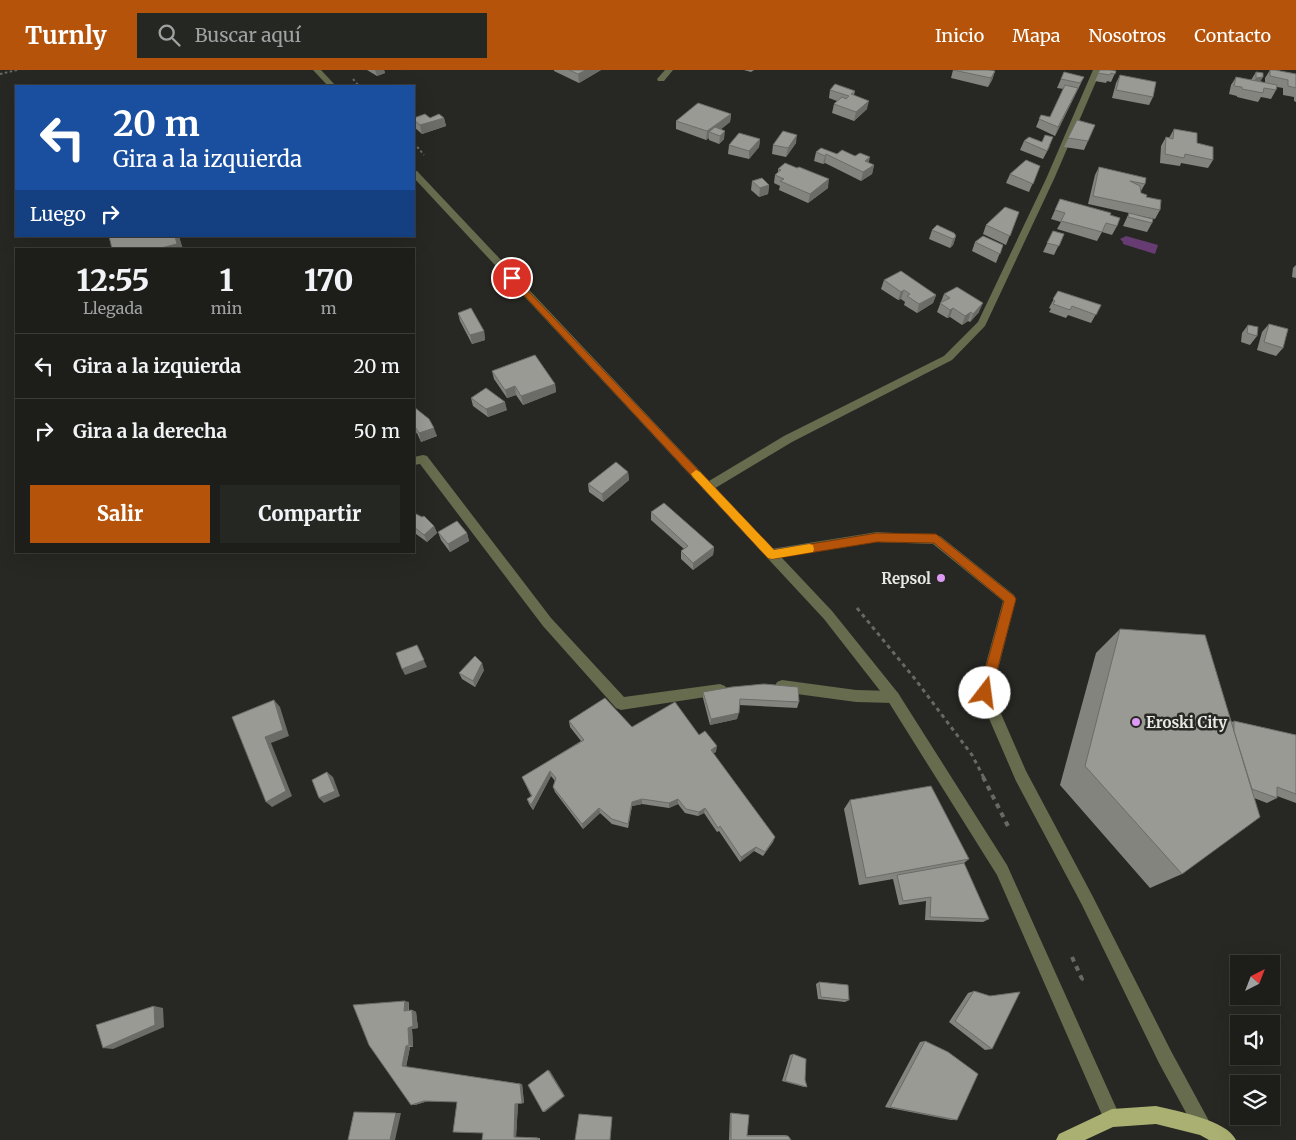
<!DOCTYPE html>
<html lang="es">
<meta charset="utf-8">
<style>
:root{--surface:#1d1e1a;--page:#252723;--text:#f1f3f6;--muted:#a0a2a2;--line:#3b3c39;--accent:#b45309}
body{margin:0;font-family:Merriweather,serif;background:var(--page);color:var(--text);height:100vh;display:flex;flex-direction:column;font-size:19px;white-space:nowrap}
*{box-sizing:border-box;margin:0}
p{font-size:16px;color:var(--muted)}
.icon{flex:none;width:28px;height:28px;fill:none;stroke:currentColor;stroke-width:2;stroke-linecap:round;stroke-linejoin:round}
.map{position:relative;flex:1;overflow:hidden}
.details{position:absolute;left:15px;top:178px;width:400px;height:305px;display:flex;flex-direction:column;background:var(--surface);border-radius:0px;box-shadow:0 5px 20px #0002,0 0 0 1px var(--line)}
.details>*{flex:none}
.hud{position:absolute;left:15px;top:15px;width:400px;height:152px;border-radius:0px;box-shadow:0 5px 20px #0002,0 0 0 1px var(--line);background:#1a4fa0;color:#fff;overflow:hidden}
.needle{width:32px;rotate:42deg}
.fabs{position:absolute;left:1230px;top:885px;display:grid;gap:10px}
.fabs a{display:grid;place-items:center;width:50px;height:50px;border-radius:0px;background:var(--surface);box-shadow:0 5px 20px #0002,0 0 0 1px var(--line);font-size:25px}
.pin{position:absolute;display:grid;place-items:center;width:42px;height:42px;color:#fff;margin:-21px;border:2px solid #fff;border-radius:50%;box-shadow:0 1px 5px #0007}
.me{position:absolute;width:55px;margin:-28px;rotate:15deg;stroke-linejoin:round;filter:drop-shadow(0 0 4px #0008)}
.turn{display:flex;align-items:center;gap:18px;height:105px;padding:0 15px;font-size:22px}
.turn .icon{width:65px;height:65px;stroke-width:2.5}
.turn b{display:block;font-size:35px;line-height:42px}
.then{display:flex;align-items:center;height:48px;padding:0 15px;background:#0003;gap:10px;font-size:19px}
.eta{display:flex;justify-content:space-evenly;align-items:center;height:85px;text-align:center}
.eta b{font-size:30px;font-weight:800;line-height:35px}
.cta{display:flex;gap:10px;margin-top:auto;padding:10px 15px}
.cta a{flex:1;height:58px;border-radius:0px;background:var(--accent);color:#fff;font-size:20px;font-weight:800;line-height:58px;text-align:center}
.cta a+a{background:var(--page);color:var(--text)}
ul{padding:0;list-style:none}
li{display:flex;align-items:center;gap:15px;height:65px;padding:0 15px;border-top:1px solid var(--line)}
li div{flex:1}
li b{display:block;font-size:19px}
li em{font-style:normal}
header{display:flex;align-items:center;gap:30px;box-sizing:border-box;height:70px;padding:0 25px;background:var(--accent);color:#fff}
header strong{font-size:24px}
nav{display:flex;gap:28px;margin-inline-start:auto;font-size:18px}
.search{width:350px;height:45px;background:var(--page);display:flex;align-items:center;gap:12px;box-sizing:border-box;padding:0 18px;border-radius:0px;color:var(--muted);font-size:19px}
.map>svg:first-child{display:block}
</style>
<header>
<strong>Turnly</strong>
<div class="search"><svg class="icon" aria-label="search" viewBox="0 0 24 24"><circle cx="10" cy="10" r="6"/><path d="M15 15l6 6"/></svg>Buscar aquí</div>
<nav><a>Inicio</a><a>Mapa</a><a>Nosotros</a><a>Contacto</a></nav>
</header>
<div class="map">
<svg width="1296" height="1070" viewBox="0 0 1296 1070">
<rect width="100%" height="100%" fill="#272823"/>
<path fill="#663c72" d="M1126,166L1158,175L1155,184L1123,174V172L1120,169Z"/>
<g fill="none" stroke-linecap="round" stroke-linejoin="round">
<g stroke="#686964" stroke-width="2" stroke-dasharray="2.5 2.5" stroke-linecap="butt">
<path d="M0,4L17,0"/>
<path d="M353,9L359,16"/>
<path d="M414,73L424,85"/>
</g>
<path stroke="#686964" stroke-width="3" stroke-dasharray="4 4" stroke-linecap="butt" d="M857,538L915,609L972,685L984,708"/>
<g stroke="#686964" stroke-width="4" stroke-dasharray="5 5" stroke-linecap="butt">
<path d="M983,707L1010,760"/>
<path d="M1072,887L1082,909L1078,910"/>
</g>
<path fill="#686c4e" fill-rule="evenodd" d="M877,462L940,466L1014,525L1016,529L992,623L1026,701L1092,825L1171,981L1209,1051L1212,1057L1209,1063L1203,1066L1197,1063L1159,993L1082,835L1016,711L978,623L1003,531L933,474L877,472L771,489L767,487L765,484L767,481L771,479Z"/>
<g fill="#686c4e" fill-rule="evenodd">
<path d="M665,0H673L664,11H658L657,9Z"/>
<path d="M1093,0H1101L1054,109L985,256L952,290L792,372L712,420H704L702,417L704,414L784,366L944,286L978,252L1046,109Z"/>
<path d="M423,385L427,386L551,548L624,627L720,614L725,616L727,620L725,624L621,640L616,638L543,556L420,394L414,395V387Z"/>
<path d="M782,610L856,620L893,621L898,623L900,627L898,631L893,633L856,632L782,622L777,620L775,616L777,612Z"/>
</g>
<g fill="#686c4e" fill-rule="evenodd">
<path d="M313,0H321L336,16H328Z"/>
<path d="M414,101H417L832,541L898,623L1007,795L1118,1042L1121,1048L1118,1054L1112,1057L1106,1054L997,805L888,631L824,549L414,108Z"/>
</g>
<path fill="#aab071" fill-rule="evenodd" d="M1156,1036C1176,1041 1227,1050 1236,1070H1209L1200,1065L1156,1054L1113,1057L1085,1070H1056L1059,1064L1112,1039Z"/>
</g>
<g fill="#84847f">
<path d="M367,0H384L385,3L377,6Z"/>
<path d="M554,0H601L579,13L554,1Z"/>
<path d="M744,0H754L751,2Z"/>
<path d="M953,0L995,1L992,10L988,17L951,8Z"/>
<path d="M1100,0L1116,1L1111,12L1107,11L1106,13L1095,11Z"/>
<path d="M1270,0H1275L1296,4V32L1294,31V27L1283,25V18L1277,17L1276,20L1271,29L1261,27L1258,32L1237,27V26L1229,24L1231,15L1236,7L1251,10L1256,2L1263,7L1260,11L1265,13V8Z"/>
<path d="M1064,2L1084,7L1055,66L1036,57L1041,45L1050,47L1064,19L1057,18Z"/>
<path d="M1120,5L1153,27L1149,35L1112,28L1116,13Z"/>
<path d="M830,20L855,21L854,25L867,39L854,51L832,43L834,34L837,31L829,28Z"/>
<path d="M731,44L730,52L721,59L724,69L719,74L709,70V68L706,70L676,59V51Z"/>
<path d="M414,48H444L446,56L422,64L414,57Z"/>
<path d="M1077,50L1088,71L1084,80L1064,77Z"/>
<path d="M1174,59L1197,73L1213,90L1208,98L1181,93L1180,96L1160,93L1161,76L1166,67L1169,68Z"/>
<path d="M760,69L759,77L749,89L728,84L729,75Z"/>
<path d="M1024,71L1050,76L1043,89L1020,80Z"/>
<path d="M796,73L786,87L772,84L773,75Z"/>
<path d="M816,82L837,84L874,95L872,104L861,111L825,93L823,94L814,91Z"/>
<path d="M1040,96L1029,122L1006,113L1010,104Z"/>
<path d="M1099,97L1145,114L1141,121V123L1146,127L1160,140L1155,149L1137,145L1152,153L1147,162L1123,156L1129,143L1088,134L1095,105Z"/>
<path d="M778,99L828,118L808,133L779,120L780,116L774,113L775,105L778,102Z"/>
<path d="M752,111L769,115L768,124L759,127L751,120Z"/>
<path d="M1060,129L1110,145L1117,156L1112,165L1102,162L1097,171L1057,159L1061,152L1051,149Z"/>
<path d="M1019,142L1006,175L983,164L986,155Z"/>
<path d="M932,160L956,166L953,175L950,178L929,169Z"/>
<path d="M1053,161L1064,164L1054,185L1043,182Z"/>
<path d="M975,172L1003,175L996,193L972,181Z"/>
<path d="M1296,195V208L1292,207L1293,198Z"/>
<path d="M884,210L936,225L933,233L917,243L904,235L905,232L901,229L898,230L881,219Z"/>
<path d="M1058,221L1101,235L1091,253L1068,245L1066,248L1049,242L1051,239L1049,238Z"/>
<path d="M944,224L979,242L970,252L968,251L962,255L950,247L947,248L937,242Z"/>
<path d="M458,243L484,261L485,270L472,274L460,251Z"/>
<path d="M1269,254L1283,278L1276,286L1257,280L1262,262Z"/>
<path d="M1248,255L1257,266L1250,275L1241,272L1242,263Z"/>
<path d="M492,301L555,314L556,322L523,335L516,325L507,328L494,309Z"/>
<path d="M471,328L507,340L488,347L473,336Z"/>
<path d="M414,338L437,366L421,372L417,363L414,364Z"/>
<path d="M628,402L629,410L603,432L589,422L588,414Z"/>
<path d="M651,442L714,477L713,485L693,500L681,489V481L684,479L651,450Z"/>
<path d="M414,443L434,456L437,463L427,472L416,464L414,467Z"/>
<path d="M438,462L467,463L469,471L450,482L441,470Z"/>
<path d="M1120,559L1232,652L1234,651L1296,665V733L1277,726V728L1267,733L1254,728L1182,804L1150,818L1060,715L1096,583Z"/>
<path d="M484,600L475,617L462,609L459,603Z"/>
<path d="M703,622L799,632L797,638L739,635L737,649L710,655L703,628Z"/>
<path d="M569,651L632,657L699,665L716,682L713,683L775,767L773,772L763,786L754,781L740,792L719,761L717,762L704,743L698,746L685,743L678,734L669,738L642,734L632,736L628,758L612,754L600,743L583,759L555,722L553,717L555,711L551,706L533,740L529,734L527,729L531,726L522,707L581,671L570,657Z"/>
<path d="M850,730L969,789L964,793L989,849L983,852L925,850L926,831L899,835L893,809L859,815L844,739Z"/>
<path d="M819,912L849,930L845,932L818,929L816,914Z"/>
<path d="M974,921L992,979L985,980L949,952L968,923Z"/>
<path d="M409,932V941L412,940L416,942L418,958L412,959L413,977H410L406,997L522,1014L524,1033L518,1034L516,1067L540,1068V1070H482L483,1063L457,1032L428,1031L415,1035H411L369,975Z"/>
<path d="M925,971L957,1050H951L885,1037L920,972Z"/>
<path d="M793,984L805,1010L807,1017H804L782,1011L790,985Z"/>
<path d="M730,1043L749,1045L747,1065H785L788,1066L791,1070H729Z"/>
</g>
<g fill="#6b6c68">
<path d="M375,0H384L385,3L377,6Z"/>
<path d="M586,0H601L579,13L578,4Z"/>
<path d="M995,1L992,10L988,17L991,8Z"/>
<path d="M1263,7L1258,15L1251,16L1256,8Z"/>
<path d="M1078,18L1074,27L1055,66L1058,57Z"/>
<path d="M869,31L867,39L854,51L856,42Z"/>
<path d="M731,44L730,52L715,64L709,62V68L706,70L707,61Z"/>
<path d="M444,48L446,56L422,64L420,55Z"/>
<path d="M725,61L724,69L719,74L720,66Z"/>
<path d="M797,65L796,73L786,87L788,78Z"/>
<path d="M760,69L759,77L749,89V81Z"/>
<path d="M826,84L825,93L823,94L825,86Z"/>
<path d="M870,87L868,96L865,91Z"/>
<path d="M874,95L872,104L861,111L863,102Z"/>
<path d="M829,109L828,118L808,133L810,124Z"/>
<path d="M769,115L768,124L759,127L760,118Z"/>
<path d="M175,166H179L183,179H157Z"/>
<path d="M956,166L953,175L950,178L953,169Z"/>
<path d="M904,220L901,229L898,230L901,222Z"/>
<path d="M936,225L933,233L917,243L919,234Z"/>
<path d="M983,233L979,242L970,252L973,244Z"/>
<path d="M953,238L950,247L947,248L950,240Z"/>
<path d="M971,242L968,251L962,255L965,246Z"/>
<path d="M484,261L485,270L472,274L470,265Z"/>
<path d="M555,314L556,322L523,335L521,326Z"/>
<path d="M515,316L516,325L507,328L505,320Z"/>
<path d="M505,332L507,340L488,347L486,339Z"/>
<path d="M414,355L417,363L414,364Z"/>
<path d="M434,358L437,366L421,372L419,363Z"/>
<path d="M628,402L629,410L603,432L602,424Z"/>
<path d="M434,456L437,463L427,472L424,465Z"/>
<path d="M414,459L416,464L414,467Z"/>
<path d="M467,463L469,471L450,482L448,474Z"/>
<path d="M714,477L713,485L693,500V493Z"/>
<path d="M417,575L427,597L405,605L402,599Z"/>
<path d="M482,593L484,600L475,617L473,611Z"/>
<path d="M274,630L280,637L289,666L271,673L292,726L272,737L266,732L265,667Z"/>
<path d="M739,643L737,649L710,655L711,649Z"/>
<path d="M717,676L716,682L710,685L711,680Z"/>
<path d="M550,701L551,706L533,740L531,735Z"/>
<path d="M327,702L333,707L340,726L324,733L319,728Z"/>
<path d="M642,729V734L632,736L628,758V754L632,732Z"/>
<path d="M678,729V734L669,738V733Z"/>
<path d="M599,738L600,743L583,759L582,754Z"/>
<path d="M705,738L704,743L698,746L699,742Z"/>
<path d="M756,777L754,781L740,792L741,787Z"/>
<path d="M405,931L409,932L408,942L404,941Z"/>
<path d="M154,936L163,938L164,957L113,979L103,978Z"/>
<path d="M412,940L416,942L418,958L412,959L413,977L409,975L408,958Z"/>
<path d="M406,976L410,977L406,997L402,996Z"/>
<path d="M548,1000L550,1001L565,1026L545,1042H543Z"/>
<path d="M520,1014H522L524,1033H522Z"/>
<path d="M424,1031H428L415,1035H411Z"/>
<path d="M515,1034H518L516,1067H514Z"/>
<path d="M396,1043H401L395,1070H390Z"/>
</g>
<g fill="#999a94" stroke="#6b6c68">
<path d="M569,0H586L578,4Z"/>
<path d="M953,0H989L995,1L991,8Z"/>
<path d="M1100,0H1110L1116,1L1115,4L1111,3L1110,5L1098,3Z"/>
<path d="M1270,0H1275L1296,4V18L1288,16V10L1270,6Z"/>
<path d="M1064,2L1084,7L1080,13L1061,9Z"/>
<path d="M1256,2L1263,3V7L1256,8Z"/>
<path d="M1120,5L1156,12L1153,27L1116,20Z"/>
<path d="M1236,7L1277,15L1276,20L1264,18L1263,23L1242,19V17L1234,16Z"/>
<path d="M835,14L855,21L851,24L869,31L856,42L834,34L842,27L846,29L849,26L830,20Z"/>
<path d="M1065,15L1078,18L1058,57L1039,49L1041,45L1050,47Z"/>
<path d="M698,33L731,44L707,61L676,51Z"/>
<path d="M425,44L430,48L439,44L444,48L420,55L414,50V48Z"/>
<path d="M1077,50L1095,55L1088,71L1068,68Z"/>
<path d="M715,57L725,61L720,66L709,62Z"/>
<path d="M1174,59L1197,63V73L1213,77V90L1185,84L1184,88L1165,84L1166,67L1173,69Z"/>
<path d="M783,61L797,65L788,78L773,75Z"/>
<path d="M739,63L760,69L749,81L729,75Z"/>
<path d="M1045,65L1053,67L1047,81L1024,71L1029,67L1042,72Z"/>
<path d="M821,78L837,84L842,80L855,86L860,83L870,87L865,91L874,95L863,102L826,84L825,86L816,82Z"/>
<path d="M1026,90L1040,96L1033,114L1010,104Z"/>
<path d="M785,93L797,98L799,97L829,109L810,124L780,111L784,109L775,105L781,100L778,99Z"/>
<path d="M1099,97L1146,108L1145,114L1130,111L1140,116L1141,123L1147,125L1146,127L1161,130L1160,140L1093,126Z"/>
<path d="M762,108L769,115L760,118L752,111Z"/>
<path d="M1060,129L1111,143L1110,145L1120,148L1117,156L1106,153L1102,162L1061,151L1065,143L1055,140Z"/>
<path d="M1005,137L1019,142L1010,166L986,155Z"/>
<path d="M1129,143L1153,149L1152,153L1128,147Z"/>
<path d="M937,155L954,163L956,166L953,169L932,160Z"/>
<path d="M1053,161L1064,164L1059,176L1047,173Z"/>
<path d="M109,166H175L177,174L157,179H112Z"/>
<path d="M983,166L1003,175L1000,184L975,172Z"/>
<path d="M901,201L936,225L919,234L907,226L910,224L904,220L901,222L884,210Z"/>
<path d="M957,217L983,233L973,244L971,242L965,246L953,238L950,240L940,233L950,228L944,224Z"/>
<path d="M1058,221L1101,235L1096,245L1072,236L1070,240L1053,234L1055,231L1053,229Z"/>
<path d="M471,238L484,261L470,265L458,243Z"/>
<path d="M1269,254L1288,259L1283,278L1264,272Z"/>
<path d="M1248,255L1258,257L1257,266L1247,263Z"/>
<path d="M535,285L555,314L521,326L515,316L505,320L492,301Z"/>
<path d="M486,318L505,332L486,339L471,328Z"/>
<path d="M414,337L429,349L434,358L419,363L414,355Z"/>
<path d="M616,392L628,402L602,424L588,414Z"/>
<path d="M664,433L714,477L693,493L681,481L688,476L651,442Z"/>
<path d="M414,443L422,447L424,446L434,456L424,465L414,457Z"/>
<path d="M457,451L467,463L448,474L438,462Z"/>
<path d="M1120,559L1205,565L1260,747L1182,804L1085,696Z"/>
<path d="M417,575L424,590L402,599L396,583Z"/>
<path d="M475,586L482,593L473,611L459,603Z"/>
<path d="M764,614L798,617L799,632L740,629L739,643L711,649L703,622L732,617Z"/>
<path d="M605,628L632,657L675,632L699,665L705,661L717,676L711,680L775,767L765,782L756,777L741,787L720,756L718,758L705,738L699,742L686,739L678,729L669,733L642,729L632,732L628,754L612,749L599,738L582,754L553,717L556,708L550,701L531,735L527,729L532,726L522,707L584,670L569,651Z"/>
<path d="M274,630L283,660L265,667L286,721L266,732L232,647Z"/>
<path d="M1234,651L1296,665V724L1277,717V728L1252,719L1234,661Z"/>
<path d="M327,702L335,721L319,728L312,710Z"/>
<path d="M931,716L969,789L866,808L850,730Z"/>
<path d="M964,793L989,849L930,847L931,827L903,831L897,805Z"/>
<path d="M819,912L848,915L849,930L821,927Z"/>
<path d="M974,921L990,926L1020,922L992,979L955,951Z"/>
<path d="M405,931L404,941L412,940L413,956L408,958L409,975L406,976L402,996L520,1014L522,1033L515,1034L514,1067L538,1068V1070H482L483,1063L453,1062L457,1032L424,1031L411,1035L369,975L353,935Z"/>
<path d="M154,936L155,955L103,978L96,955Z"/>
<path d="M925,971L948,982L978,1004L957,1050L890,1037Z"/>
<path d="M793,984L806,989L805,1010L807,1017L785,1011Z"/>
<path d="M548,1000L564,1026L543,1042L528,1015Z"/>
<path d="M354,1042L396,1043L390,1070H348Z"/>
<path d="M731,1043L749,1045L747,1066H788L791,1070H731Z"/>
<path d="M579,1044L612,1047L610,1070H575Z"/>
</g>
<path fill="#b45309" stroke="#753606" d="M512,205L514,206L774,480L877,463L936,464L1014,526L1016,529L990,627L985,629L981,627L979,623L1004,531L934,473L877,472L772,489L768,488L509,209V206Z"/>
<path fill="#f59e0b" d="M696,400L700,402L774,480L809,474L813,475L814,479L813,482L772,489L768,488L693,407L691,404Z"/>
<g fill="#dd99f3" stroke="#272823" stroke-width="2">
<circle cx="941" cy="508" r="5"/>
<circle cx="1136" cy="652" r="5"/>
</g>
<g text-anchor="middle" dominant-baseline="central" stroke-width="5" stroke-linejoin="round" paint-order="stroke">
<g font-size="15" font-weight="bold" fill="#e7e8e5" stroke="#272823" text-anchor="end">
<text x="931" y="508">Repsol</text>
<text x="1146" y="652" text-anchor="start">Eroski City</text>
</g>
</g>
</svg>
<div class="fabs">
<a><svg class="needle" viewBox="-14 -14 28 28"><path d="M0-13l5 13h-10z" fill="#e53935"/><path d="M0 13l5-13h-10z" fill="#a0a2a2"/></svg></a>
<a><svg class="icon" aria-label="sound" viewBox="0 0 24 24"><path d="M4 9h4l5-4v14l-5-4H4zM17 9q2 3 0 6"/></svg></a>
<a><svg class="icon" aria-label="layers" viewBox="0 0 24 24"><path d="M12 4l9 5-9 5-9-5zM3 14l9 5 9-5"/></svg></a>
</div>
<div class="pin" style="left:512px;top:208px;background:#d93025"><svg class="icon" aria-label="arrive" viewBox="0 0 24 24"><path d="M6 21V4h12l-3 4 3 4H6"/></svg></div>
<svg class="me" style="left:985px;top:623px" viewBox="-20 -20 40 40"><circle r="19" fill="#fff"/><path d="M0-13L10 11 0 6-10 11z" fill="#b45309"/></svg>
<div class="hud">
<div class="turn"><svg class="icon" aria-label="left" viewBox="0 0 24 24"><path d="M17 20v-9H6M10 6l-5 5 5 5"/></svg><div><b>20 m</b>Gira a la izquierda</div></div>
<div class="then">Luego<svg class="icon" aria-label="right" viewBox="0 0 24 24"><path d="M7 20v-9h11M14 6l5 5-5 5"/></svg></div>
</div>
<section class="details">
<div class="eta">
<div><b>12:55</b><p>Llegada</p></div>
<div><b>1</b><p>min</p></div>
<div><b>170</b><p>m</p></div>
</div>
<ul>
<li><svg class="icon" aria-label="left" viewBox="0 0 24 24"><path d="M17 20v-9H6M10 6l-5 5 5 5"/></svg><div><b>Gira a la izquierda</b></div><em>20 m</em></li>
<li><svg class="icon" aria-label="right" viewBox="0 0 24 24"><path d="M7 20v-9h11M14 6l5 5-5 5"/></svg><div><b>Gira a la derecha</b></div><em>50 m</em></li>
</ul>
<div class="cta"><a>Salir</a><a>Compartir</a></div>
</section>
</div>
